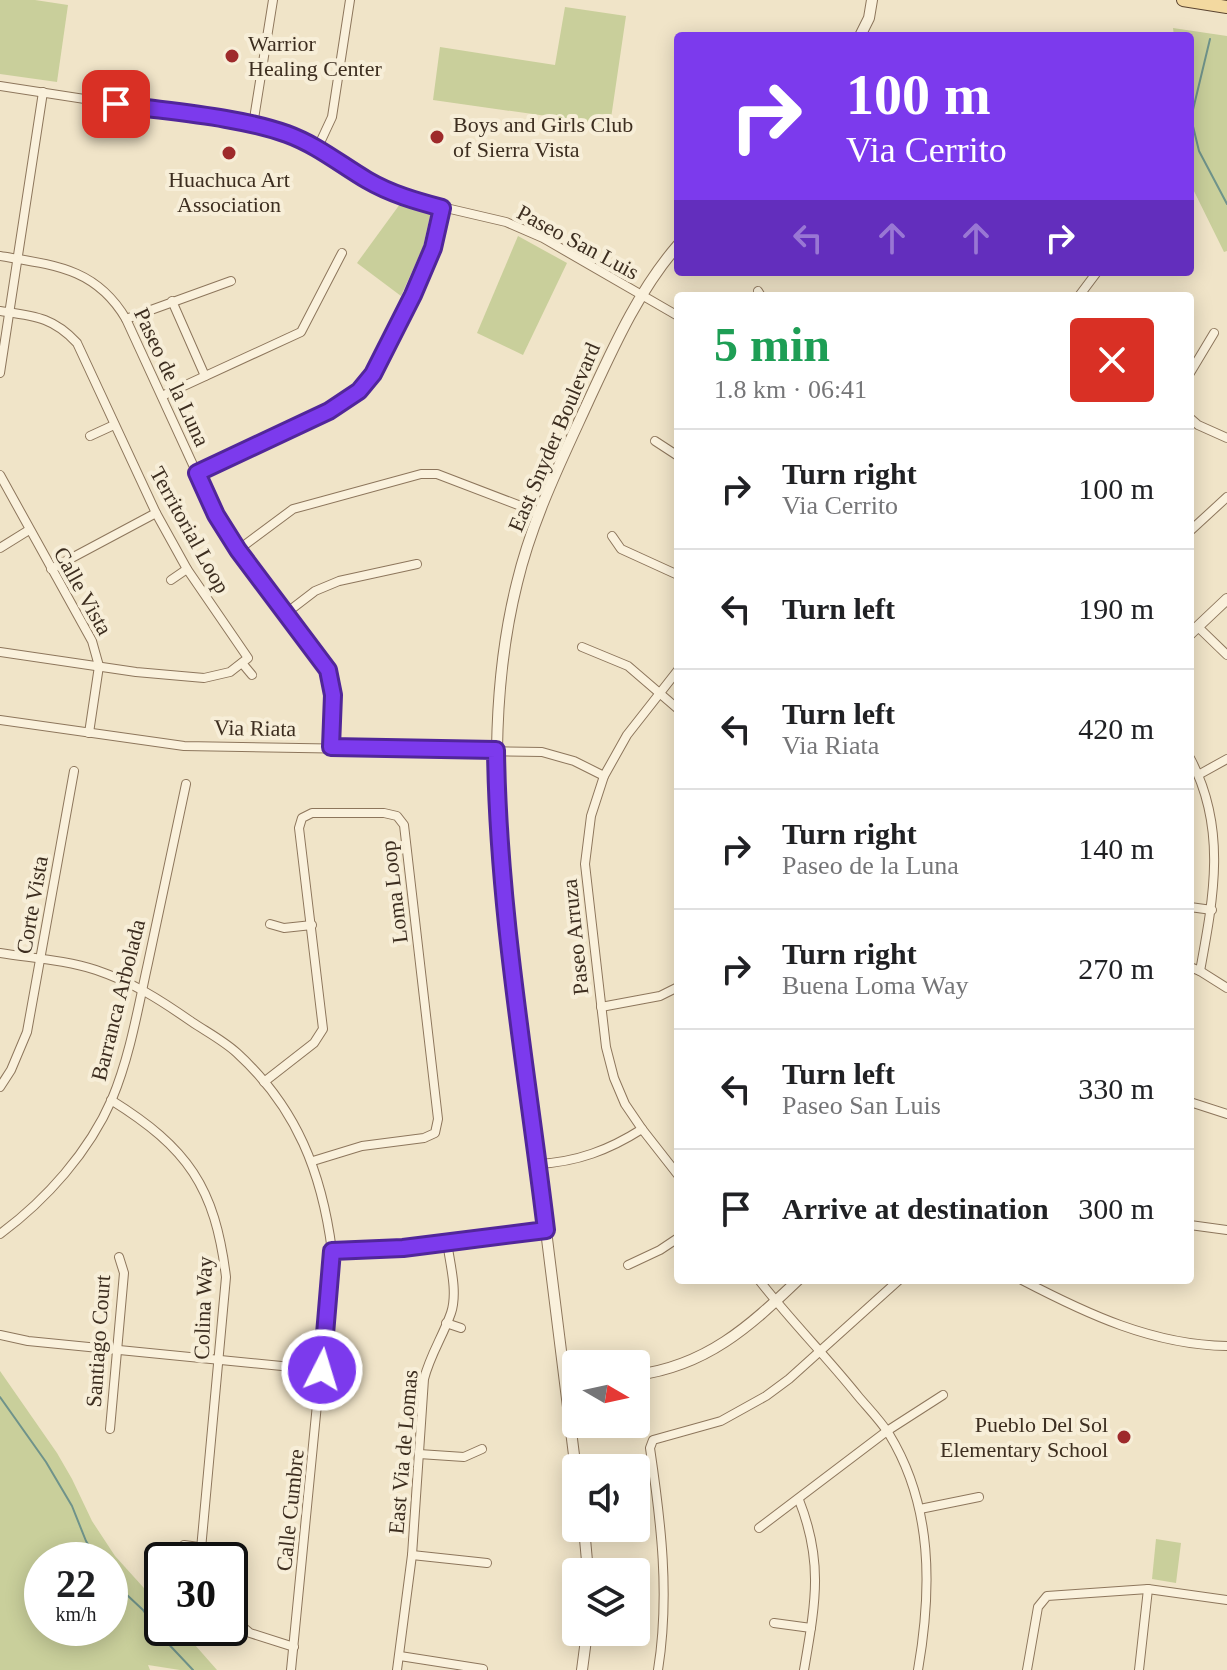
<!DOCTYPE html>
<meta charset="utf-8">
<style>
:root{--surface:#fff;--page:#f6f6f6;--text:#202124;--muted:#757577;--line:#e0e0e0}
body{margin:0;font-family:"Times New Roman",serif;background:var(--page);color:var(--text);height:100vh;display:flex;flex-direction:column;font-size:30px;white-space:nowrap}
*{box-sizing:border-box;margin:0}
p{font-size:26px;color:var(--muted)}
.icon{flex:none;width:44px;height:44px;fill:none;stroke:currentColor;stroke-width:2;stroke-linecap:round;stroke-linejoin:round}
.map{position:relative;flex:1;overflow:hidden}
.details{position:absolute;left:674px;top:292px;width:520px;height:992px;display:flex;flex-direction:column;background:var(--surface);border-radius:8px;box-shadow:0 4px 20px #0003}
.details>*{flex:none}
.guide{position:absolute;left:674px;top:32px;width:520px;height:244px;border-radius:8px;box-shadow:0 4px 20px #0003;background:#7c3aed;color:#fff;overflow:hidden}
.needle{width:52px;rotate:99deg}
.fabs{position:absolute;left:562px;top:1350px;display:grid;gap:16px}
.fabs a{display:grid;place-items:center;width:88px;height:88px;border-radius:8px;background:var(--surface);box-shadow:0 4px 20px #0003;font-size:40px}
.speed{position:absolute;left:24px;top:1542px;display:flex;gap:16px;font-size:40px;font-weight:700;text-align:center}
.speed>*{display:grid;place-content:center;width:104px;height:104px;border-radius:50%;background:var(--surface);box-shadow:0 4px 20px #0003;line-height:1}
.speed small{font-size:20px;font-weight:400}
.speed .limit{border:4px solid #111;border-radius:12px;background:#fff;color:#111}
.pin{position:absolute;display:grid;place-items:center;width:68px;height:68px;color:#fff;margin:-34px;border-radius:16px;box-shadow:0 4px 12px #0006}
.me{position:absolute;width:88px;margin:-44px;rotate:5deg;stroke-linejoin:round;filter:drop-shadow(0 0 6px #0008)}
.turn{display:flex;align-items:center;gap:28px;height:168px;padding:0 40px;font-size:36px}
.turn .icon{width:104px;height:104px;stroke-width:2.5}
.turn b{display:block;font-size:56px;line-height:68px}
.lanes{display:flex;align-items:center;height:76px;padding:0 40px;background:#0003;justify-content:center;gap:40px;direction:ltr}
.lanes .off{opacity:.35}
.round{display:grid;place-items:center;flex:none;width:84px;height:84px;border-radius:8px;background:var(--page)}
.headline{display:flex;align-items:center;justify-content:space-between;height:136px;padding:0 40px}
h1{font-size:48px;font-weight:600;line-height:60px;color:#1e9e55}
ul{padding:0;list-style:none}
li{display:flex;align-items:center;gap:24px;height:120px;padding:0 40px;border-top:2px solid var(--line)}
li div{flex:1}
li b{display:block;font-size:30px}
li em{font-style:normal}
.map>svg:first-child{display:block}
</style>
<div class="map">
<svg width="1227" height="1670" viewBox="0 0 1227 1670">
<rect width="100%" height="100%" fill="#f0e4c8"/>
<g fill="#c9cf9b" fill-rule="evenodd">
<path d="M0,0H35L68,5L57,82L0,74Z"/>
<path d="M565,7L626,16L610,125L433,100L440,47L555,65Z"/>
<path d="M1173,28L1227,36V251L1224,252L1190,183V36H1174Z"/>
<path d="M400,204L431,211L423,247L401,296L357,263Z"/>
<path d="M518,236L567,263L523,355L477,333Z"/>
<path d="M0,1371L57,1453L72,1479L92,1521L115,1556L162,1608V1628H180L217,1670H180L148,1665L150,1670H0ZM110,1560V1628H42V1560Z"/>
<path d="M1156,1539L1181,1543L1176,1583L1152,1579Z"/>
</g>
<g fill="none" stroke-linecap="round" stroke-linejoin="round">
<g stroke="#6f938a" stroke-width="2">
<path d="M1210,39L1191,118L1199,151L1227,204"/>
<path d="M0,1397L46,1462L72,1506L86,1541L98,1560"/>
<path d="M110,1579L143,1610L161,1636L193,1670"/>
</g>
<defs>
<g id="minor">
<path d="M0,86L253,125L286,134L318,147L366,180L399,197L506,222L543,238L678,316"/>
<path d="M253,125L273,0"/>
<path d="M318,147L332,117L350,0"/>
<path d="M0,256C54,265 96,268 126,319L216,515L238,550L328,670L333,695L331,747"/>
<path d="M758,291L761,296"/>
<path d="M1079,296L1097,272"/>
<path d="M172,301L205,376"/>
<path d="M0,311C34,316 53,317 77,343L156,513L187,569L248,658L230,672L204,678L136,672L0,652"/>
<path d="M126,319L231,281"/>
<path d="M0,373L43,92"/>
<path d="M1190,373L1214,333"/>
<path d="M162,396L301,332L342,253"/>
<path d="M1190,418L1198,425L1227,438"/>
<path d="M90,436L114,425"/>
<path d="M655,441L678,456"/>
<path d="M197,473L329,411L359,391L373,374L413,295L433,248L442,208"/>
<path d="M0,475L92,641L99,666L89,733"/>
<path d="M1190,531L1227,497"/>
<path d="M612,536L621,549L678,575"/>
<path d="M0,548L29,530"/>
<path d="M238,550L293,509L421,474H437L539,513"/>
<path d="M51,569L156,513"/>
<path d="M171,580L187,569"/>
<path d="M285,614L315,591L339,581L417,564"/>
<path d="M1198,627L1227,655"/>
<path d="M582,647L628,666L678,709"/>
<path d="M242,663L252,675"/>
<path d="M678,670L627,735L604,776L591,816L585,864L606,1047L614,1078L625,1104L642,1129L678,1175"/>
<path d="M0,720L184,746L542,752L574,761L604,776"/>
<path d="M1190,758C1227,827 1214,896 1200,971"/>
<path d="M1200,774L1227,759"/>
<path d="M1190,907L1212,910"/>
<path d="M270,924L284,928L312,925"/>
<path d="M0,953C31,958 66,960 96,970C134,983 159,999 192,1022C207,1032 224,1041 237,1053C297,1108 322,1173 332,1251L291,1670"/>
<path d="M1190,967L1200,971L1227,988"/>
<path d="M601,1007L660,996L678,987"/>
<path d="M264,1082L314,1043L323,1029L299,828L302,818L312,813H384L397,816L404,825L438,1119L435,1133L424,1138L362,1146L313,1161"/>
<path d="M0,1087L11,1070L27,1032L74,771"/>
<path d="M111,1100C188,1148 215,1187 226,1277L200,1560"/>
<path d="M1190,1102L1227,1114"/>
<path d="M538,1164C577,1162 609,1150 642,1129"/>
<path d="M1190,1225L1227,1230"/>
<path d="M0,1234C46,1200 89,1152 112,1099C130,1056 138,1008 148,963C160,904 173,844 186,784"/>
<path d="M332,1251L403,1248L546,1230"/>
<path d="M628,1265L660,1250L678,1238"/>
<path d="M759,1280C790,1320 826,1356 858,1396C868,1408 880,1420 889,1434C933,1506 932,1589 918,1670"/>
<path d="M1022,1280C1087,1314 1153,1345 1227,1346"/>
<path d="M446,1323L461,1328"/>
<path d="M0,1335L28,1341L322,1370"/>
<path d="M110,1429L124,1273L119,1257"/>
<path d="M419,1454L464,1457L482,1449"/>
<path d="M799,1500C824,1563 815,1605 804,1670"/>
<path d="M920,1509L979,1497"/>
<path d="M759,1528L887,1431L943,1395"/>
<path d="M184,1545L199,1547"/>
<path d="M412,1555L487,1563"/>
<path d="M230,1616L250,1633L294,1647"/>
<path d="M774,1623L811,1628"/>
<path d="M400,1656L483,1669"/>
<path d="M397,1670L412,1555L424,1379C430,1355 443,1336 451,1313C458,1292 450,1264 447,1242"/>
<path d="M658,1670C670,1595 661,1522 650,1448L653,1440L721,1421L766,1396L789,1379L899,1280"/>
<path d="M1027,1670L1038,1607L1047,1596L1148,1589L1227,1600"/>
<path d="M1139,1670L1148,1589"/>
</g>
<g id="tertiary">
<path d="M860,36L869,18L872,0"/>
<path d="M1190,634L1227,599"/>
<path d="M636,1375C706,1366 749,1327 798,1280"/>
<path d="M576,1471L502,878C494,780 493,679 517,583C532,520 561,461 588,402C613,348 638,291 678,245"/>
<path d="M584,1528L588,1572"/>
<path d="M582,1670L587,1632"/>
</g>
<path id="primary" d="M1183,0L1227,7"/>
</defs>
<use href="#minor" stroke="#8d765c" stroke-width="10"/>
<use href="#tertiary" stroke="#8d765c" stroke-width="12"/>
<use href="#primary" stroke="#5b4430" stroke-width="14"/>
<use href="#minor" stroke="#faf1dc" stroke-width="8"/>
<use href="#tertiary" stroke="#faf1dc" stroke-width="10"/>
<use href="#primary" stroke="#f3d9a0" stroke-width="12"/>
</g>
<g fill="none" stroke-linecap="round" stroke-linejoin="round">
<defs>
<path id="route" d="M116,104C170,112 236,116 287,134C317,145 340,164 367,180C391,194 416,201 442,208L433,248L413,295L373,374L359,391L329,411L197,473L216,515L238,550L328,670L333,695L331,747L496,750C498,911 527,1071 546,1230L403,1248L332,1251L322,1370"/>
</defs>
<use href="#route" stroke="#51269a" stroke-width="20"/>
<use href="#route" stroke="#7c3aed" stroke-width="14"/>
</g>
<g fill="#9e2a2b" stroke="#f7eed8" stroke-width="3">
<circle cx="232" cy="56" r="8"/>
<circle cx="437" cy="137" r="8"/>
<circle cx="229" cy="153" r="8"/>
<circle cx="1124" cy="1437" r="8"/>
</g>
<g text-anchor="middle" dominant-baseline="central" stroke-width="8" stroke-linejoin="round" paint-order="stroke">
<g font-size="22" fill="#3d2e20" stroke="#f7eed8" text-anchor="start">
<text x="248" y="43">Warrior<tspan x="248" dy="25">Healing Center</tspan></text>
<text x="453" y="124">Boys and Girls Club<tspan x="453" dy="25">of Sierra Vista</tspan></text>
<text x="229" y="179" text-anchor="middle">Huachuca Art<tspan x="229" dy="25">Association</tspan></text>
<text x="1108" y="1424" text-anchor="end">Pueblo Del Sol<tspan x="1108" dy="25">Elementary School</tspan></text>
</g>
<g font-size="22" fill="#3d2e20" stroke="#f7eed8">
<text transform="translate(578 242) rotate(28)">Paseo San Luis</text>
<text transform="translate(172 377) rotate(65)">Paseo de la Luna</text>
<text transform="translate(554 437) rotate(-67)">East Snyder Boulevard</text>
<text transform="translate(190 530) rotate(61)">Territorial Loop</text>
<text transform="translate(83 591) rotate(61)">Calle Vista</text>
<text transform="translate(255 728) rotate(1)">Via Riata</text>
<text transform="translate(394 892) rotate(-97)">Loma Loop</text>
<text transform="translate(32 905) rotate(-80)">Corte Vista</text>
<text transform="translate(575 937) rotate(-96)">Paseo Arruza</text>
<text transform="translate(118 1000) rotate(-76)">Barranca Arbolada</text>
<text transform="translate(203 1308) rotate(-88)">Colina Way</text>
<text transform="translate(98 1341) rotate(-86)">Santiago Court</text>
<text transform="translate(403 1452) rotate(-85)">East Via de Lomas</text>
<text transform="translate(290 1510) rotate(-84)">Calle Cumbre</text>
</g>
</g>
</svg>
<div class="fabs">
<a><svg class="needle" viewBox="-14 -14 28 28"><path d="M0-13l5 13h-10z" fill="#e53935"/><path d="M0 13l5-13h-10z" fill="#757577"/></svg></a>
<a><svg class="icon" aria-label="sound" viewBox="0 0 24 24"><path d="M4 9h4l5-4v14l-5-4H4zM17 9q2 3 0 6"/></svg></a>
<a><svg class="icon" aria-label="layers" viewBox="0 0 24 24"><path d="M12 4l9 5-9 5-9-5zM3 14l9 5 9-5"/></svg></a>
</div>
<div class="speed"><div>22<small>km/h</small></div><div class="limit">30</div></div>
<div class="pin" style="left:116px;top:104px;background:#d93025"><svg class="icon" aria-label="arrive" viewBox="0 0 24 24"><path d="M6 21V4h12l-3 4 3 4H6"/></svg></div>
<svg class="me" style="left:322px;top:1370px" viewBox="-20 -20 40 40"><circle r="17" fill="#7c3aed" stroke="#fff" stroke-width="3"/><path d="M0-11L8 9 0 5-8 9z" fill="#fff"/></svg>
<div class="guide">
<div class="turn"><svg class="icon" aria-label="right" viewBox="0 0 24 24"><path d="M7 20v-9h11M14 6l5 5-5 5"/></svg><div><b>100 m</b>Via Cerrito</div></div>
<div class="lanes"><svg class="icon off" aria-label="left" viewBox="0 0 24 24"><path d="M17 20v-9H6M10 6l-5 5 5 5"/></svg><svg class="icon off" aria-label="ahead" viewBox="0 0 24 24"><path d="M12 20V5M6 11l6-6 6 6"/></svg><svg class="icon off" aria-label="ahead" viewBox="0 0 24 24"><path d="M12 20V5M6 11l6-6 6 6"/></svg><svg class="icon" aria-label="right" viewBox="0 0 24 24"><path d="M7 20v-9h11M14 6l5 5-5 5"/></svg></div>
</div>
<section class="details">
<div class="headline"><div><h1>5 min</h1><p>1.8 km · 06:41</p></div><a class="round" style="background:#d93025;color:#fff"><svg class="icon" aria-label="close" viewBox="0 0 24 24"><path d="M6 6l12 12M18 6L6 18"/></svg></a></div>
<ul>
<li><svg class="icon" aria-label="right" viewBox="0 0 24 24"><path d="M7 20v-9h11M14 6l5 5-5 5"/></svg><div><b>Turn right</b><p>Via Cerrito</p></div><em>100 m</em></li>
<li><svg class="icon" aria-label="left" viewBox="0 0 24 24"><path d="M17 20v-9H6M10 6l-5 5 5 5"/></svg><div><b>Turn left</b></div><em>190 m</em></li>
<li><svg class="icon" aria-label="left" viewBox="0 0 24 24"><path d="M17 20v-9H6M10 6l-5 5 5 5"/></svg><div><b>Turn left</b><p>Via Riata</p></div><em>420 m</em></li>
<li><svg class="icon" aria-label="right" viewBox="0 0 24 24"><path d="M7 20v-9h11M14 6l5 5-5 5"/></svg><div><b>Turn right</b><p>Paseo de la Luna</p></div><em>140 m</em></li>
<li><svg class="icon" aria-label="right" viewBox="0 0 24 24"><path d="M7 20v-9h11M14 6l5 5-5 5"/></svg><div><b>Turn right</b><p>Buena Loma Way</p></div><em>270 m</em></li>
<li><svg class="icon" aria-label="left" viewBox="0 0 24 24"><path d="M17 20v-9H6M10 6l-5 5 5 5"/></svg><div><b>Turn left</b><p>Paseo San Luis</p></div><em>330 m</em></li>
<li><svg class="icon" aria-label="arrive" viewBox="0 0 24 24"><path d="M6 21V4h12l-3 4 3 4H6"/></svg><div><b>Arrive at destination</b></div><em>300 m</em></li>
</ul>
</section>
</div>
